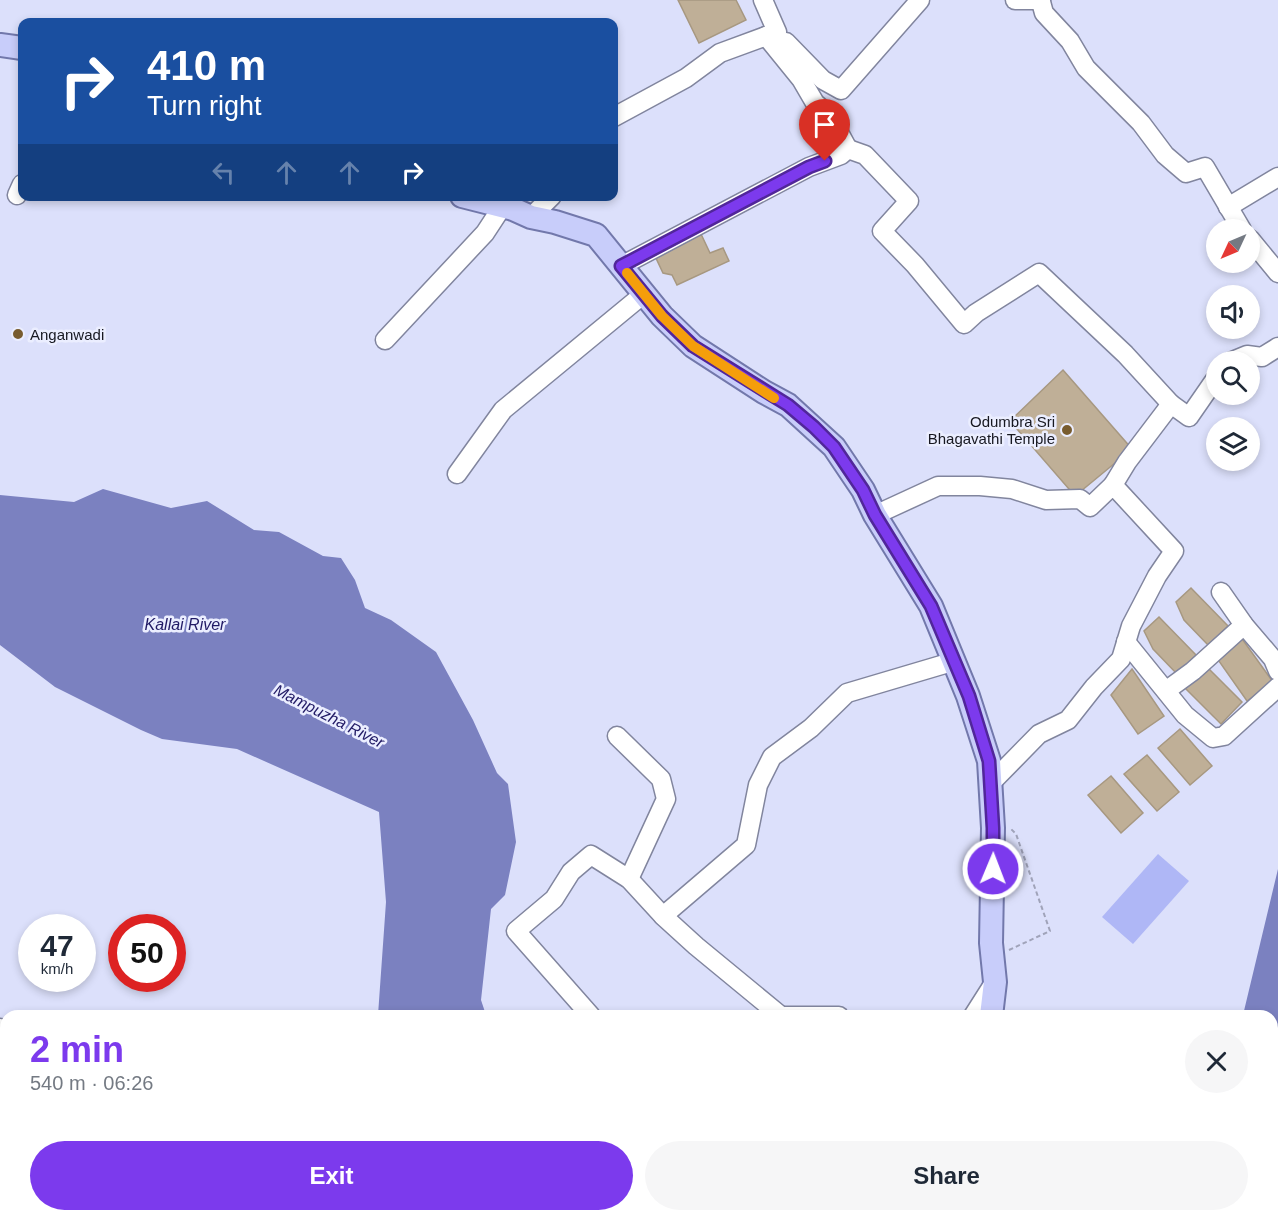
<!DOCTYPE html>
<meta charset="utf-8">
<style>
:root{--surface:#fff;--page:#f6f6f7;--text:#1f2937;--muted:#747a83;--accent:#7c3aed}
body{margin:0;font-family:Arial,sans-serif;background:var(--page);color:var(--text);height:100vh;display:flex;flex-direction:column;font-size:22px;white-space:nowrap}
*{box-sizing:border-box;margin:0}
p{font-size:20px;color:var(--muted)}
.icon{flex:none;width:33px;height:33px;fill:none;stroke:currentColor;stroke-width:2;stroke-linecap:round;stroke-linejoin:round}
.map{position:relative;flex:1;overflow:hidden}
.sheet{position:absolute;left:0px;top:1010px;width:1278px;height:212px;display:flex;flex-direction:column;background:var(--surface);border-radius:18px 18px 0 0;box-shadow:0 3px 9px #0003}
.sheet>*{flex:none}
.top-card{position:absolute;left:18px;top:18px;width:600px;height:183px;border-radius:12px;box-shadow:0 3px 9px #0003;background:#1a4fa0;color:#fff;overflow:hidden}
.needle{width:39px;rotate:226deg}
.buttons{position:absolute;left:1206px;top:219px;display:grid;gap:12px}
.buttons a{display:grid;place-items:center;width:54px;height:54px;border-radius:50%;background:var(--surface);box-shadow:0 3px 9px #0003;font-size:30px}
.speed{position:absolute;left:18px;top:914px;display:flex;gap:12px;font-size:30px;font-weight:700;text-align:center}
.speed>*{display:grid;place-content:center;width:78px;height:78px;border-radius:50%;background:var(--surface);box-shadow:0 3px 9px #0003;line-height:1}
.speed small{font-size:15px;font-weight:400}
.speed .limit{border:9px solid #d22;background:#fff;color:#111}
.pin{position:absolute;display:grid;place-items:center;width:51px;height:51px;color:#fff;margin:-62px -26px;border-radius:50% 50% 50% 0;rotate:-45deg;box-shadow:0 0 6px #0007}
.pin .icon{rotate:45deg}
.me{position:absolute;width:66px;margin:-33px;rotate:1deg;stroke-linejoin:round;filter:drop-shadow(0 0 4px #0008)}
.turn{display:flex;align-items:center;gap:21px;height:126px;padding:0 30px;font-size:27px}
.turn .icon{width:78px;height:78px;stroke-width:2.5}
.turn b{display:block;font-size:42px;line-height:51px}
.lanes{display:flex;align-items:center;height:57px;padding:0 30px;background:#0003;justify-content:center;gap:30px;direction:ltr}
.lanes .off{opacity:.35}
.round{display:grid;place-items:center;flex:none;width:63px;height:63px;border-radius:32px;background:var(--page)}
.summary{display:flex;align-items:center;justify-content:space-between;height:102px;padding:0 30px}
h1{font-size:36px;font-weight:600;line-height:45px;color:var(--accent)}
.button{display:flex;gap:12px;margin-top:auto;padding:12px 30px}
.button a{flex:1;height:69px;border-radius:36px;background:var(--accent);color:#fff;font-size:24px;font-weight:600;line-height:69px;text-align:center}
.button a+a{background:var(--page);color:var(--text)}
.map>svg:first-child{display:block}
</style>
<div class="map">
<svg width="1278" height="1220" viewBox="0 0 1278 1220">
<rect width="100%" height="100%" fill="#dce0fb"/>
<path fill="#afb7f6" d="M1158,854L1189,881L1133,944L1102,917Z"/>
<g fill="#7b81c0">
<path d="M103,489L171,508L207,501L254,530L279,532L323,556L341,558L355,580L365,608L391,620L436,652L473,720L497,773L508,784L516,842L505,895L491,909L481,1000L486,1015H378L386,902L379,812L237,749L162,739L141,730L55,687L0,645V495L74,502Z"/>
<path d="M1278,869V1138L1272,1161V1016L1243,1015Z"/>
<path d="M433,1215H562V1220H434Z"/>
</g>
<g fill="#bfaf97" stroke="#a79881" stroke-width="1.5">
<path d="M678,0H736L746,20L699,43Z"/>
<path d="M701,234L710,253L723,248L729,261L677,285L672,275L663,273L655,256Z"/>
<path d="M1063,370L1132,449L1075,496L1010,421Z"/>
<path d="M1191,588L1228,626L1208,645L1184,620L1176,602Z"/>
<path d="M1159,617L1196,655L1177,674L1153,649L1144,631Z"/>
<path d="M1240,636L1273,682L1247,701L1214,654Z"/>
<path d="M1203,663L1242,702L1221,724L1182,685Z"/>
<path d="M1132,669L1164,716L1138,734L1111,695Z"/>
<path d="M1180,729L1212,766L1190,785L1158,748Z"/>
<path d="M1147,755L1179,792L1157,811L1124,774Z"/>
<path d="M1111,776L1143,813L1121,833L1088,795Z"/>
</g>
<g fill="none" stroke-linecap="round" stroke-linejoin="round">
<defs>
<g id="minor">
<path d="M1015,0H1041"/>
<path d="M1041,2L1044,13L1070,41L1086,68L1141,123L1165,155L1186,173L1205,167L1242,230"/>
<path d="M786,42L823,80L841,90L920,0"/>
<path d="M614,117L686,78L720,53L777,32L763,0"/>
<path d="M848,149L865,155L909,201L882,231L915,265L964,324L976,313L1039,273L1125,354L1171,404"/>
<path d="M17,195L22,184"/>
<path d="M1228,207L1278,177"/>
<path d="M531,217L552,196"/>
<path d="M1250,239L1278,273"/>
<path d="M621,266L809,167L841,155L848,149L830,116L815,103L801,79L766,36"/>
<path d="M385,340L485,233L502,207"/>
<path d="M1230,362L1247,355L1262,357L1278,347"/>
<path d="M457,474L503,410L645,293"/>
<path d="M1113,485L1127,462L1171,404L1189,417L1216,378"/>
<path d="M875,515L938,486H980L1012,489L1046,500L1080,499L1090,507L1113,485L1174,551L1157,576L1131,626L1121,659L1094,687L1068,720L1039,734L989,785"/>
<path d="M1221,592L1244,625L1273,659L1278,671"/>
<path d="M1126,642L1185,715L1213,738L1224,736L1278,687"/>
<path d="M1167,690L1193,671L1244,625"/>
<path d="M617,736L661,779L666,799L629,879"/>
<path d="M663,916L746,845L758,785L772,757L811,728L847,693L955,661"/>
<path d="M591,1016L516,931L554,899L571,872L591,855L629,879L663,916L696,946L781,1016"/>
<path d="M785,1016H839"/>
<path d="M973,1016L994,983"/>
<path d="M0,1028L6,1033"/>
<path d="M0,1158L6,1155"/>
<path d="M133,1220L137,1215"/>
<path d="M887,1220L888,1215"/>
</g>
<g id="major">
<path d="M0,45L22,48"/>
<path d="M462,196L513,209L531,217L555,222L596,235L662,316L693,346L764,392L788,405L834,447L863,490L875,515L931,606L968,696L989,761L993,828L991,943L995,982L991,1016"/>
<path d="M1226,1215L1247,1220"/>
</g>
</defs>
<use href="#minor" stroke="#81859e" stroke-width="21"/>
<use href="#major" stroke="#7278ab" stroke-width="26"/>
<path stroke="#a0a3b9" stroke-width="2" stroke-dasharray="4.5 3" stroke-linecap="butt" d="M1009,950L1050,931L1016,834L1010,828"/>
<use href="#minor" stroke="#fff" stroke-width="18"/>
<use href="#major" stroke="#c8cdfa" stroke-width="22"/>
</g>
<g fill="none" stroke-linecap="round" stroke-linejoin="round">
<defs>
<path id="route" d="M825,161L809,167L621,266L662,316L693,346L788,405L814,427L834,447L863,490L875,515L931,606L969,696L989,761L993,828V869"/>
</defs>
<use href="#route" stroke="#51269a" stroke-width="15"/>
<use href="#route" stroke="#7c3aed" stroke-width="10"/>
<path stroke="#f59e0b" stroke-width="10" d="M627,273L662,316L693,346L774,398"/>
</g>
<g fill="#785c2f" stroke="#ebeeff" stroke-width="2">
<circle cx="18" cy="334" r="6"/>
<circle cx="1067" cy="430" r="6"/>
</g>
<g text-anchor="middle" dominant-baseline="central" stroke-width="5" stroke-linejoin="round" paint-order="stroke">
<g font-size="15" fill="#171821" stroke="#ebeeff" text-anchor="start">
<text x="30" y="334">Anganwadi</text>
<text x="1055" y="421" text-anchor="end">Odumbra Sri<tspan x="1055" dy="17">Bhagavathi Temple</tspan></text>
</g>
<g font-size="16" font-style="italic" fill="#211a65" stroke="#ebeeff">
<text x="185" y="624">Kallai River</text>
<text transform="translate(329 716) rotate(27)">Mampuzha River</text>
</g>
</g>
</svg>
<div class="buttons">
<a><svg class="needle" viewBox="-14 -14 28 28"><path d="M0-13l5 13h-10z" fill="#e53935"/><path d="M0 13l5-13h-10z" fill="#747a83"/></svg></a>
<a><svg class="icon" aria-label="sound" viewBox="0 0 24 24"><path d="M4 9h4l5-4v14l-5-4H4zM17 9q2 3 0 6"/></svg></a>
<a><svg class="icon" aria-label="search" viewBox="0 0 24 24"><circle cx="10" cy="10" r="6"/><path d="M15 15l6 6"/></svg></a>
<a><svg class="icon" aria-label="layers" viewBox="0 0 24 24"><path d="M12 4l9 5-9 5-9-5zM3 14l9 5 9-5"/></svg></a>
</div>
<div class="speed"><div>47<small>km/h</small></div><div class="limit">50</div></div>
<div class="pin" style="left:825px;top:161px;background:#d93025"><svg class="icon" aria-label="arrive" viewBox="0 0 24 24"><path d="M6 21V4h12l-3 4 3 4H6"/></svg></div>
<svg class="me" style="left:993px;top:869px" viewBox="-20 -20 40 40"><circle r="17" fill="#7c3aed" stroke="#fff" stroke-width="3"/><path d="M0-11L8 9 0 5-8 9z" fill="#fff"/></svg>
<div class="top-card">
<div class="turn"><svg class="icon" aria-label="right" viewBox="0 0 24 24"><path d="M7 20v-9h11M14 6l5 5-5 5"/></svg><div><b>410 m</b>Turn right</div></div>
<div class="lanes"><svg class="icon off" aria-label="left" viewBox="0 0 24 24"><path d="M17 20v-9H6M10 6l-5 5 5 5"/></svg><svg class="icon off" aria-label="ahead" viewBox="0 0 24 24"><path d="M12 20V5M6 11l6-6 6 6"/></svg><svg class="icon off" aria-label="ahead" viewBox="0 0 24 24"><path d="M12 20V5M6 11l6-6 6 6"/></svg><svg class="icon" aria-label="right" viewBox="0 0 24 24"><path d="M7 20v-9h11M14 6l5 5-5 5"/></svg></div>
</div>
<section class="sheet">
<div class="summary"><div><h1>2 min</h1><p>540 m · 06:26</p></div><a class="round"><svg class="icon" aria-label="close" viewBox="0 0 24 24"><path d="M6 6l12 12M18 6L6 18"/></svg></a></div>
<div class="button"><a>Exit</a><a>Share</a></div>
</section>
</div>
